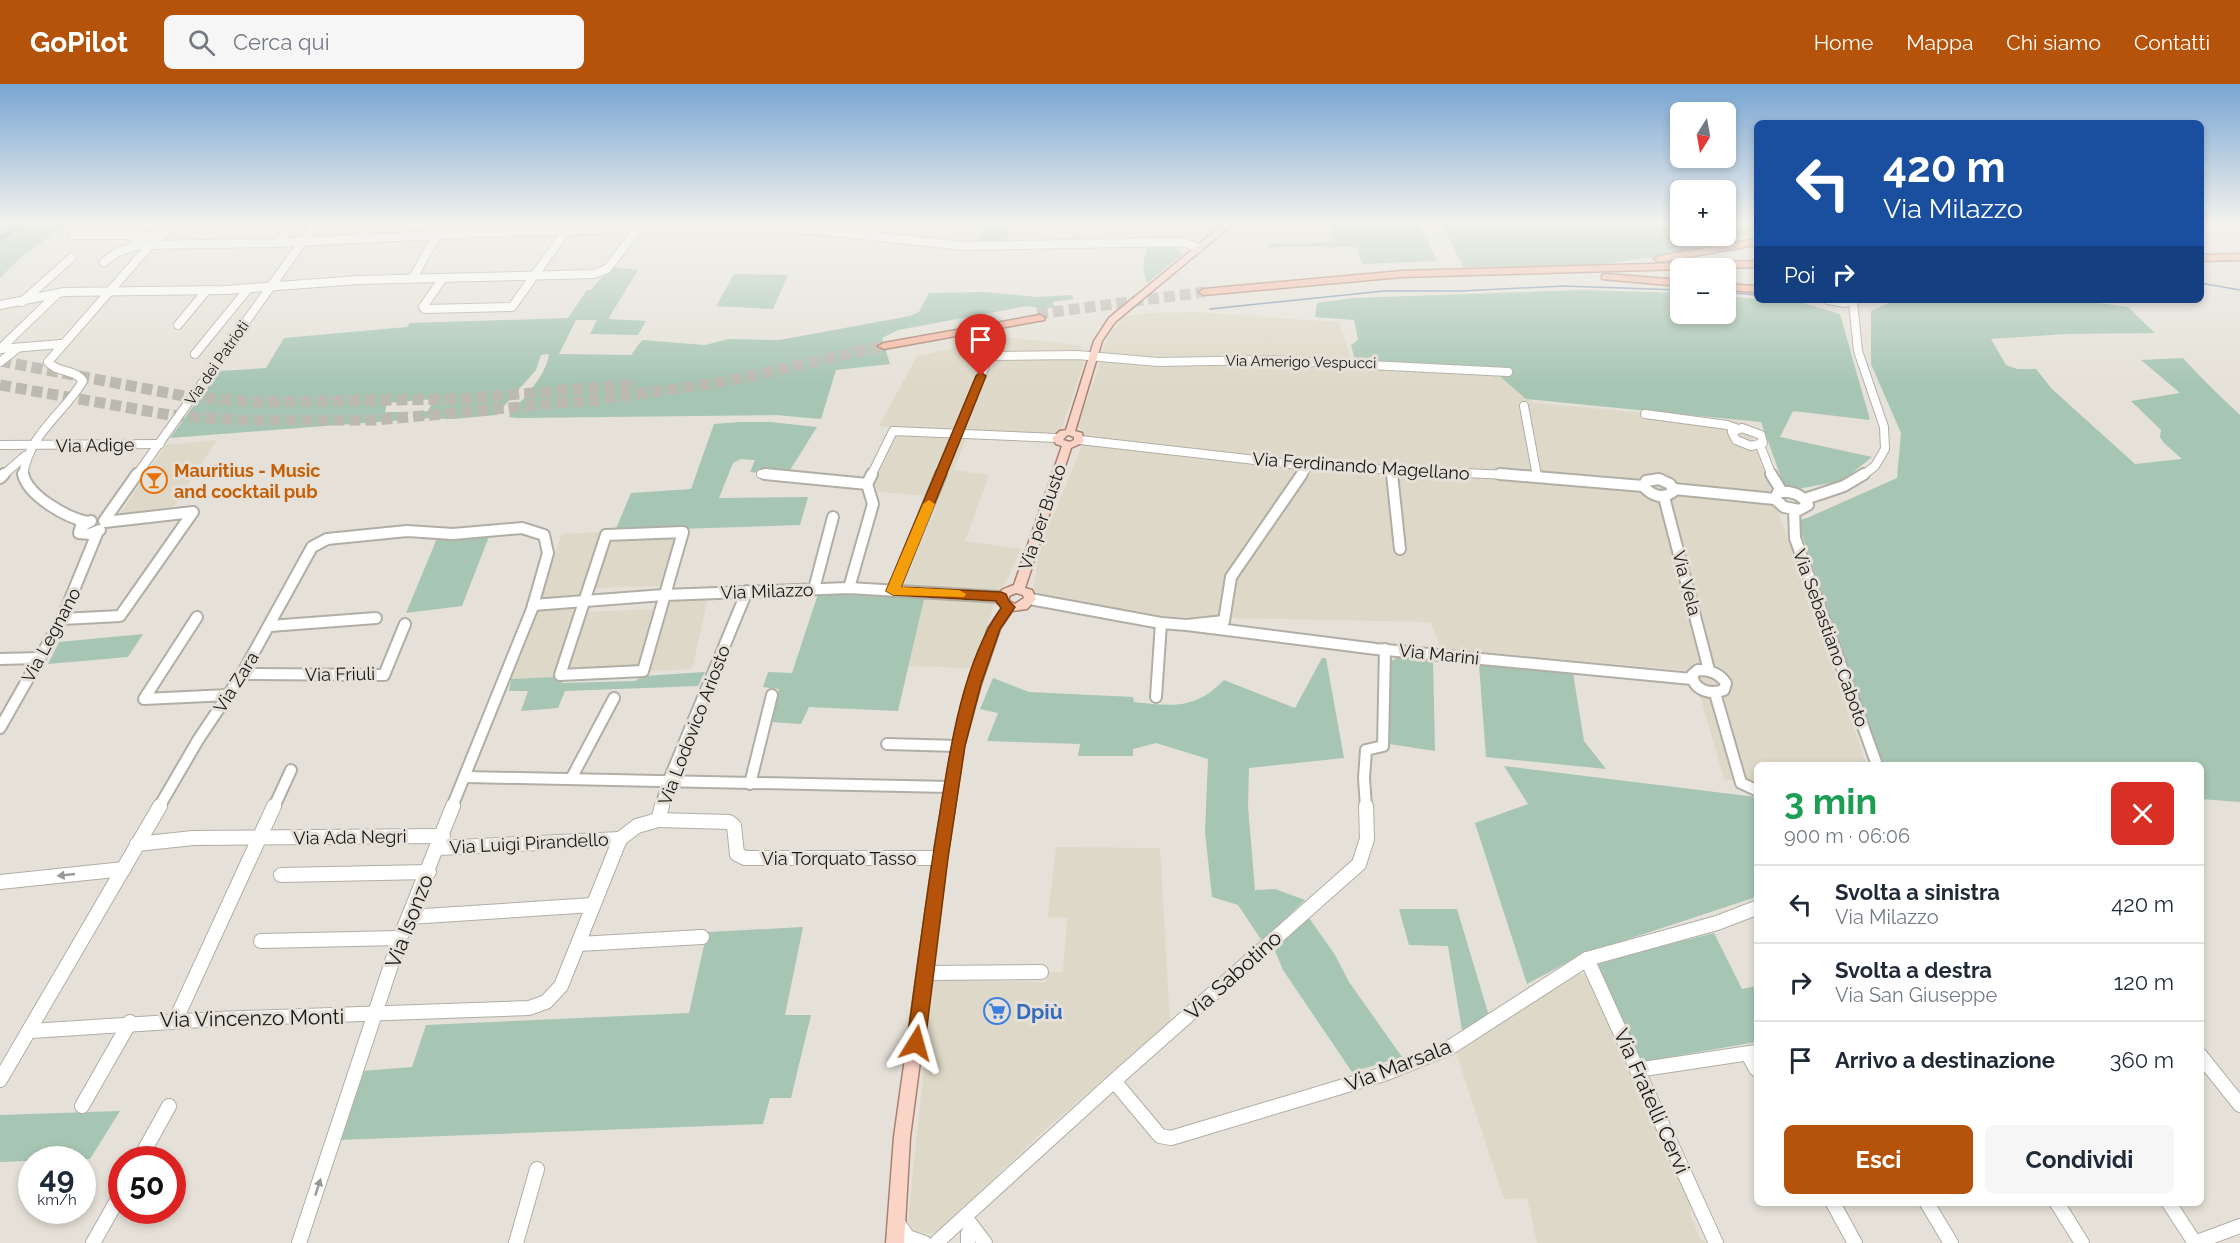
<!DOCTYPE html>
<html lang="it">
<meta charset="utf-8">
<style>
:root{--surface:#fff;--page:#f6f6f7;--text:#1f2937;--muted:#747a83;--line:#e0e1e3;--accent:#b45309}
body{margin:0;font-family:Raleway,sans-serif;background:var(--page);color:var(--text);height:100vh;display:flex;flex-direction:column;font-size:22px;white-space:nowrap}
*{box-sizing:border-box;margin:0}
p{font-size:20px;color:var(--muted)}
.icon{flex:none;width:33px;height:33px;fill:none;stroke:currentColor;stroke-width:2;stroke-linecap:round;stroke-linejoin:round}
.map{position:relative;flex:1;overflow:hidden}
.panel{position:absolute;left:1754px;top:678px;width:450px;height:444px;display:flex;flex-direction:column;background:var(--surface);border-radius:9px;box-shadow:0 3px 9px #0003}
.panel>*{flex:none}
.hud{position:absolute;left:1754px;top:36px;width:450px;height:183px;border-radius:9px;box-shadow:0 3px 9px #0003;background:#1a4fa0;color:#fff;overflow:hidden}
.needle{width:39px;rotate:191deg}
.tools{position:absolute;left:1670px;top:18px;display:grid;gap:12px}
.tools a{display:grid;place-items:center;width:66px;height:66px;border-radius:9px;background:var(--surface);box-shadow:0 3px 9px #0003;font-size:30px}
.speed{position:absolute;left:18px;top:1062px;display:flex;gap:12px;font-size:30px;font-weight:700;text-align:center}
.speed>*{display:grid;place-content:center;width:78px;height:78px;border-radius:50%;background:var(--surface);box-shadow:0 3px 9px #0003;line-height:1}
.speed small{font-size:15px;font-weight:400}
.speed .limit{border:9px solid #d22;background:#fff;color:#111}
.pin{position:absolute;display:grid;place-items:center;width:51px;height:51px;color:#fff;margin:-62px -26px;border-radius:50% 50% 50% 0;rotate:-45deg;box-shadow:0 0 6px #0007}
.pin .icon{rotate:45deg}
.me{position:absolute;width:66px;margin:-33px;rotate:8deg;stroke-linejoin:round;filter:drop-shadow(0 0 4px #0008)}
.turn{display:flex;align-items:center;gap:21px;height:126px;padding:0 30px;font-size:27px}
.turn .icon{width:78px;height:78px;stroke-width:2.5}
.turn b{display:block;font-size:42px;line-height:51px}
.then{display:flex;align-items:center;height:57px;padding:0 30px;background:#0003;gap:12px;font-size:22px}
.round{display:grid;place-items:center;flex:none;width:63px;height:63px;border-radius:9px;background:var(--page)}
.summary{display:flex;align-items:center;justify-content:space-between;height:102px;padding:0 30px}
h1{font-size:36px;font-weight:700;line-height:45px;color:#1e9e55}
.action{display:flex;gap:12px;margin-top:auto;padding:12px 30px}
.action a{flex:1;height:69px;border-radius:9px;background:var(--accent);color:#fff;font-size:24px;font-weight:700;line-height:69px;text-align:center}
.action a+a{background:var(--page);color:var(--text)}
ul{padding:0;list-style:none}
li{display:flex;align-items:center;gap:18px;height:78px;padding:0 30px;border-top:2px solid var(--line)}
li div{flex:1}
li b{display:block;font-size:22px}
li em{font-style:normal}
header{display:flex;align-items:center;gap:36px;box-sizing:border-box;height:84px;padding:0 30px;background:var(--accent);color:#fff}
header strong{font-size:28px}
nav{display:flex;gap:33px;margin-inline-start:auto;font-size:21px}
.search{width:420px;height:54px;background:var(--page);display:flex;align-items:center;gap:15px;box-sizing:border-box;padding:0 21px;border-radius:9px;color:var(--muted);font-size:22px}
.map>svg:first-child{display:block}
</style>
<header>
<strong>GoPilot</strong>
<div class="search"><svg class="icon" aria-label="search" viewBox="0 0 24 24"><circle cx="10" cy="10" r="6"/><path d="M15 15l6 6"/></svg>Cerca qui</div>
<nav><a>Home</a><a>Mappa</a><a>Chi siamo</a><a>Contatti</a></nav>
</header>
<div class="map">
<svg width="2240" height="1159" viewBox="0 0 2240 1159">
<rect width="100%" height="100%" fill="#e5e1d8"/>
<g fill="#ddd8c7">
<path d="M1065,139H1195L1197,158L1065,161Z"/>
<path d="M1197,228L1339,238L1354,283L1501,290L1534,319L1747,338L1867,681H1756V700L1724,695L1693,587L1440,564L1431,538L1174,533L1033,512L1039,466L1081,364L1083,348L1077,341L1094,297L1103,264L1110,250L1125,232L1148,229Z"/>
<path d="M1003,253L1080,261L1085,275L1061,346L1046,351L969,346L954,386L989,391L965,457L1021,465L1002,506L904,501L940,413L880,408L872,398L897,344L879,342L917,272Z"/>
<path d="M217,356L171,427L118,433L166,361Z"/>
<path d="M602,448L582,510L576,513L545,514L540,511L562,450Z"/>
<path d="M677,451L662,502L594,504L609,456Z"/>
<path d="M925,511L997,514L971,584L908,582Z"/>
<path d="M708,514L692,585L649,587L666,520L672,516Z"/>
<path d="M542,523H577L554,593L511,595L536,528Z"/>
<path d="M656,525L641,580L633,582L572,585L568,583L585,528Z"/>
<path d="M1056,763L1160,764L1170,937L1037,1053L940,1147L930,1150L915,1147L908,1136L933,896L1045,898L1047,888H1063L1067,834L1048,833Z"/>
<path d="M1577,889L1587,891L1692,1122L1690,1130L1701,1156L1707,1159H1537L1527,1114L1504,1115L1455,965Z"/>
</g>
<g fill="#a6c5b2">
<path d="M0,139H67L20,174L0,194Z"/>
<path d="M986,139H1011L1005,162L976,161Z"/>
<path d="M1330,139H1419L1437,177L1362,180L1356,163H1269V160L1334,158Z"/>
<path d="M1441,139H1680V152H1725V139H1756V147L1712,166L1585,182L1463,183Z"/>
<path d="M1147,162L1174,163L1182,171L1147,199L1143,182Z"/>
<path d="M612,183L638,186L608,235L646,237L638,251L590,250L597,236H576L559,270L631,271L642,256L705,261L729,255L779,256L910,232L919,228L929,209L985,208L1038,213L1071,211L1074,215L1052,218L1055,223L1042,225L1027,222L898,246L882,254L890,280L836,286L821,335L776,331L518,334L509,333C511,324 518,321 524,314C535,301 547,286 549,270L541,271L536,286L496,331L454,335L414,334L415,328L428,327L434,315L387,319L385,328H409L403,336L170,354L219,287L266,284L284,254L407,243L410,239L568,234L587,206H591C598,196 605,192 612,183Z"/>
<path d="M734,190L788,191L773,225L716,222Z"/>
<path d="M1582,206L1680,209V230H1725V212L1803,219L1840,230L1870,336L1793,327L1780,353L1872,373L1842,397L1786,407L1761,338L1526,315L1495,288L1356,280L1351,261L1358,256L1354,236L1315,233L1317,219L1352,214Z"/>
<path d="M1902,216H2076L2128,223L2155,249L2068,250L1991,255L2006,281L2017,285H2036L2052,305L2135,380L2182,375L2164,359L2160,353L2161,346L2131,317L2180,309L2141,276L2183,274C2201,294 2220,312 2240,331V718L2201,715L2200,681H1883L1797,437L1807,434L1897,394L1901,349L1871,280V227L1891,218Z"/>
<path d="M740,338H770L817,343L787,391L750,388L755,376L741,375L733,379L719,414L808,413L800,441L615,447L631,409L691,405L714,340Z"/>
<path d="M490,450L462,522L406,529L438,452Z"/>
<path d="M818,510L925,511L898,627L809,623L801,640L771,638L779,605L763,603L768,588L792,589Z"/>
<path d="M143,550L128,573L48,580L59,558Z"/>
<path d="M1398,573L1433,576L1435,667L1389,660L1390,578Z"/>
<path d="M1322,574H1326L1344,674L1249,684L1248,723L1255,806L1275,805L1305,816L1262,857L1238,821L1212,813L1205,748L1208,675L1156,659L1133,665V672H1078L1080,660L987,657L998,629L980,625L993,594L1029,608L1133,613L1134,618C1172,622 1195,626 1224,596L1295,624Z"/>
<path d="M1479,581L1573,589L1584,657L1606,685L1486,673Z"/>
<path d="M705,588L698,602L565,607L558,624L521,627L528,607H509L511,595L554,593L563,599L635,597L643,592Z"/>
<path d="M1504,682L1756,713V813L1583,870L1527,900L1475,739L1528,720Z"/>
<path d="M1399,825H1457L1489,932L1462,946L1448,862L1409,861Z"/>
<path d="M1307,831L1335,871L1349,898L1402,973L1352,988L1283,886L1275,867Z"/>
<path d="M803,843L785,931H811L791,1014H770L763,1040L339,1056L362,987L412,983L426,941L689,929L707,848Z"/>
<path d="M1714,849L1742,905L1756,902V958L1641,978L1596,879Z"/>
<path d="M120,1027L90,1075L0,1078V1031Z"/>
</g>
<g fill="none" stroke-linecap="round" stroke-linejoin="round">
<g stroke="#718eb0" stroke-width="1.5">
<path d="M2200,199L2240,206"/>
<path d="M1725,208L1756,211"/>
<path d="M1210,225L1384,207H1461L1563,202L1680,206"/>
</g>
<path fill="#718eb0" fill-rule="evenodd" d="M18,139H28L0,158V151Z"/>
<g stroke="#bcb9b1" stroke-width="11" stroke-dasharray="11 5" stroke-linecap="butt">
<path d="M1037,230L1204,208"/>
<path d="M0,277L189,313L256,318L461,315L637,300"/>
<path d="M0,301L170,331L241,336H376L596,316L723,298L884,262"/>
</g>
<defs>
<g id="minor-far2">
<path d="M133,150L143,139"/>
<path d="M73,151H140"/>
<path d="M159,153L140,151L134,156L142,157L139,161L277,159L495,148L679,144L818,146L963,162L1183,158L1199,164"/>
<path d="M358,155L371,139"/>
<path d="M277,159L297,139"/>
<path d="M104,178L116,169L139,161"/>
<path d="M413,194L437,151"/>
<path d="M443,194L423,223L425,225L512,223L566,147"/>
<path d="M1828,216L1845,219L1856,216"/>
<path d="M22,218L71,174"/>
<path d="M1853,218L1858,267L1884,343L1885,365L1875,382L1862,392"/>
<path d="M0,221L64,208L225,206L358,196L594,190L607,185L638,145"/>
<path d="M178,241L207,206"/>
<path d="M0,265L57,210"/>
<path d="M0,265L61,260"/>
<path d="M195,270L248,205"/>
<path d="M0,278L18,264"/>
<path d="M1524,322L1537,392"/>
<path d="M1645,330L1727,341L1738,345"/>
<path d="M1742,344L1761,351L1763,359L1751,362L1736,356L1732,348Z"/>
<path d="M1080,356L1308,382L1534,392"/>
<path d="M0,361L160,360"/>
<path d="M1760,361L1772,392"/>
<path d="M1392,387L1393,392"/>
<path d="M761,390L781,392"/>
<path d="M2,392L25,372"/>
<path d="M23,392C29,349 62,332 83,297C75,285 57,289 48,278L151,160L175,139"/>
<path d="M136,392L316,139"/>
<path d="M871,392L893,347L1057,354"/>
<path d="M940,392L989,272L1077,271L1158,278L1269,276L1508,288"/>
<path d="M1301,392L1308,382"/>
</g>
<g id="minor-far1">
<path d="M23,390C28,412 67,434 88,438"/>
<path d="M765,390L867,400"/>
<path d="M1392,390L1400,465"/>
<path d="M1500,390L1643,402"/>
<path d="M1771,390L1782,408"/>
<path d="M0,394L4,390"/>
<path d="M1659,395L1670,400L1674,407C1663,416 1652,412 1643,402L1646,397Z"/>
<path d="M1674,405L1775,415"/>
<path d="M1778,408C1791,407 1801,409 1808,421L1799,426L1784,423L1775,415Z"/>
<path d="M1664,413L1709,586"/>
<path d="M1805,415L1844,402L1864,390"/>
<path d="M1794,426L1795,454L1877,681"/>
<path d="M91,437L81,442L79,449L90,450L100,446"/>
<path d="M104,437L137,390"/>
<path d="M683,448L643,587L560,591L606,451Z"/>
<path d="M849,504L873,420L867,400L872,390"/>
<path d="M814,505L833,433"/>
<path d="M893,507L941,390"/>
<path d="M1030,515L1161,539L1187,541L1224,537L1231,493L1302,390"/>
<path d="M533,521L664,511L849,504L1001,513"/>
<path d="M197,533L144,615L228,611"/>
<path d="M62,535L120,532L193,428L105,438"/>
<path d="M1187,541L1376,565L1692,595"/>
<path d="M270,542L376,534"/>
<path d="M0,575L40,574"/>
<path d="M1698,586C1710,586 1719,589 1726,599L1724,606C1711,611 1694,607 1692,591Z"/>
<path d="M242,590L384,591L405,540"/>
<path d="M1715,609L1741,699L1756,706"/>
<path d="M1156,613L1161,539"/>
<path d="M0,644L62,535L98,447"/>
<path d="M887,660L958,662"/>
<path d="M466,693L951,703"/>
<path d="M571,695L614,614"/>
<path d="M750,700L772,611"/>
<path d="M159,723L198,656L242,590L312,463L327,455L407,447L453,450L522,444L544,451L548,469L532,525L452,723"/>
<path d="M274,723L291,686"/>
<path d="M661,723L669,696L747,507"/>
<path d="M1366,723L1364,694L1366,666L1383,662L1385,565"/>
</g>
<g id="minor">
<path d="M658,736L729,738L734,742L737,770L745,774H940"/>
<path d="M137,760L193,754L443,752"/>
<path d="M438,764L620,755"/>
<path d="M281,791L429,788"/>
<path d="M0,798L124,785"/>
<path d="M409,833L593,821"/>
<path d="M261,857L400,854"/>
<path d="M579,860L702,853"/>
<path d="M1587,875L1716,1159"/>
<path d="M926,889L1041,888"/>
<path d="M176,935L274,722"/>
<path d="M31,947L217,935L529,924L546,918L561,902L620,755L637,742L658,736L662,722"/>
<path d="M1748,970L1756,985"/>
<path d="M2200,971L2240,1021"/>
<path d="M1637,986L1756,968"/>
<path d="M0,996L160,722"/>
<path d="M1114,997L1160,1052L1171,1054L1384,990L1449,964L1587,875L1717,839L1756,824"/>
<path d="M82,1022L130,938"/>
<path d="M139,1076L169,1022"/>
<path d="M1833,1119L1855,1159"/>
<path d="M1927,1119L1951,1159"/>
<path d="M2057,1119L2082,1159"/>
<path d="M2169,1119L2195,1159"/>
<path d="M965,1133L985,1159"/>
<path d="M898,1139L908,1153L925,1159"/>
<path d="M937,1158L1114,997L1359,780L1367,755L1366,722"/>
<path d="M93,1159L122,1108"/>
<path d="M299,1159L400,854L453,722"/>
<path d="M516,1159L537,1085"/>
<path d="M968,1159V1150L972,1142"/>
<path d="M2194,1159L2240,1142"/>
</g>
<path id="major" d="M1225,139H1234L1115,238L1102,257L1075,347L1082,349L1084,358L1071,364L1025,504L1032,506L1036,515L1027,525L1012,527L1000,545L981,600L964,662L947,774L910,1053L904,1159H886L894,1053L933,774L952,662L969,600L988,544L1003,523L997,519C997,506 1003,505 1014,501L1062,362L1056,360L1052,354L1060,347L1066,346L1094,257L1109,234ZM1069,351L1074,353V356L1070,358L1063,356L1066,352ZM1016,509L1023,511L1024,514L1015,520L1009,517V512Z"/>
<g id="highway">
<path d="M1756,155V161L1659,178L1654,175L1659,172Z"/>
<path d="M2240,170V176L2200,177V171Z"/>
<path d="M1756,177V183L1402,193L1204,211L1199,208L1204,205L1402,187Z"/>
<path d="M1606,190L1680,196V202L1602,195V191Z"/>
<path d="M1725,200L1756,202V208L1725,206Z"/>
<path d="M1040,231L1045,234L1044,236L884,265L878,262L884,259Z"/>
</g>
</defs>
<use href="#minor-far2" stroke="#b1aea5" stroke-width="10"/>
<use href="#minor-far1" stroke="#b1aea5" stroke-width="14"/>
<use href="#minor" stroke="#b1aea5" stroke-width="16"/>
<use href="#major" stroke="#a98070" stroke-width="3"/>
<use href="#highway" stroke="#a98070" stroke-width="3"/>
<use href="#minor-far2" stroke="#fff" stroke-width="8"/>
<use href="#minor-far1" stroke="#fff" stroke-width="10"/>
<use href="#minor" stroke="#fff" stroke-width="14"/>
<use href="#major" fill="#fad4c7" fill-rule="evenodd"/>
<use href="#highway" fill="#f7b8a2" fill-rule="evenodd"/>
</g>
<defs><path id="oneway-solid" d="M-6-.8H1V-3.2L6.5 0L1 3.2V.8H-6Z" transform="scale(1.5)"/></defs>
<g fill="#979795">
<use href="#oneway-solid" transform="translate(66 791) rotate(174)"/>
<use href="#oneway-solid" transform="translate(318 1103) rotate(-72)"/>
</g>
<linearGradient id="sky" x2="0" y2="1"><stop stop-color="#78a5d2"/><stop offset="0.46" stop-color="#f3f2ed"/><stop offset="1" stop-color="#f3f2ed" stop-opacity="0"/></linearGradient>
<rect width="2240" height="301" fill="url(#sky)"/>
<path fill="#b45309" stroke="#753606" stroke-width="1.5" d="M981,288L986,292L901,503L1001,508L1006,510L1009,517L1015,523L1000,545L981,600L965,662L948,774L925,959L922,965L916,968L909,965L907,959C917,882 927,805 940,728C950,664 963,578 1001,524L996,517L893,511L886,507L976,292Z"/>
<path fill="#f59e0b" d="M929,416L935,420L901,503L959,506L966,510L964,513L893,511L886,507L923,420Z"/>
<defs>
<symbol id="bar-ring" viewBox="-11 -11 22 22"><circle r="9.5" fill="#e5e1d8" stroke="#e8710a" stroke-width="1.5"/><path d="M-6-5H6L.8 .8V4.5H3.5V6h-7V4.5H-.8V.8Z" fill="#e8710a"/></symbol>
<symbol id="supermarket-ring" viewBox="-11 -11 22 22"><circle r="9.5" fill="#e5e1d8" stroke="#3f7fe0" stroke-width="1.5"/><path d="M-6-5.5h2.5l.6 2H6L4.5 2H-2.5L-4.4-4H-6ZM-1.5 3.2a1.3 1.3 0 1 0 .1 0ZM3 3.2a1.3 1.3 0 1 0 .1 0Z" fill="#3f7fe0"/></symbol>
</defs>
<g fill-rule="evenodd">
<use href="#bar-ring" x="139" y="381" width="30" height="30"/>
<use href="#supermarket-ring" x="982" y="912" width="30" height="30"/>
</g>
<g text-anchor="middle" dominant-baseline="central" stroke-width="6" stroke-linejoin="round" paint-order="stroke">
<g font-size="15" fill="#181714" stroke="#e5e1d8">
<text transform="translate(1301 278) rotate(1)">Via Amerigo Vespucci</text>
<text transform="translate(217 279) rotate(-55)">Via dei Patrioti</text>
</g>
<g font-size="18" fill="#181714" stroke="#e5e1d8">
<text transform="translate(95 361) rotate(-1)">Via Adige</text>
<text transform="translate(1361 382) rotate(4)">Via Ferdinando Magellano</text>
<text transform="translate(1042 433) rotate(-71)">Via per Busto</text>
<text transform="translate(1687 499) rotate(75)">Via Vela</text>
<text transform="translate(767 507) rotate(-2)">Via Milazzo</text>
<text transform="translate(51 551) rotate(-62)">Via Legnano</text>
<text transform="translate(1831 554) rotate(70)">Via Sebastiano Caboto</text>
<text transform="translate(1439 570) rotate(6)">Via Marini</text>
<text transform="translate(340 590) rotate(-1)">Via Friuli</text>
<text transform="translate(236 598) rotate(-58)">Via Zara</text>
<text transform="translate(694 641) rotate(-69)">Via Lodovico Ariosto</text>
<text transform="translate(350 753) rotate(-1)">Via Ada Negri</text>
<text transform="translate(529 759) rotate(-3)">Via Luigi Pirandello</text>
<text x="839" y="774">Via Torquato Tasso</text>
</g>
<g font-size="18" font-weight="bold" fill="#c56008" stroke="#e5e1d8" text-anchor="start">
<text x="174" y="386">Mauritius - Music<tspan x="174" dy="21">and cocktail pub</tspan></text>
</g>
<g font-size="21" fill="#181714" stroke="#e5e1d8">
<text transform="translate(409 837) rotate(-69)">Via Isonzo</text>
<text transform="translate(1233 891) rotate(-42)">Via Sabotino</text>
<text transform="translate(252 934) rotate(-1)">Via Vincenzo Monti</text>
<text transform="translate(1398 981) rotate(-21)">Via Marsala</text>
<text transform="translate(1652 1017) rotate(66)">Via Fratelli Cervi</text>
</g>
<g font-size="21" font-weight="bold" fill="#366cbe" stroke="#e5e1d8" text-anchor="start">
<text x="1016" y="927">Dpiù</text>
</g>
</g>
</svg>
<div class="tools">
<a><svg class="needle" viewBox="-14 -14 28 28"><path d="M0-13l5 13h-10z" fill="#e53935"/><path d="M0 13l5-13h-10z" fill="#747a83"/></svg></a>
<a>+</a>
<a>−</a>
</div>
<div class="speed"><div>49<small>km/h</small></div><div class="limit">50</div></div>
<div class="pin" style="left:981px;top:292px;background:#d93025"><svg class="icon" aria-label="arrive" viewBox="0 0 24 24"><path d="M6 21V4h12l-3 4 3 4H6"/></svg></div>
<svg class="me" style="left:916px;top:959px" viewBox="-20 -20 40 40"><path d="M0-17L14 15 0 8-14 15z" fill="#b45309" stroke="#fff" stroke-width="4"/></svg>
<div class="hud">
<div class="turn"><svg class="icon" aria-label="left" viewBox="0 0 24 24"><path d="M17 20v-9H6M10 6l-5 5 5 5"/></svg><div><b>420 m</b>Via Milazzo</div></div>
<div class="then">Poi<svg class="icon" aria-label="right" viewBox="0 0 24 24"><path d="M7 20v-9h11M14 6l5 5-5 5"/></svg></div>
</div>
<section class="panel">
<div class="summary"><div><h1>3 min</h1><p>900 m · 06:06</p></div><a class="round" style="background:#d93025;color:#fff"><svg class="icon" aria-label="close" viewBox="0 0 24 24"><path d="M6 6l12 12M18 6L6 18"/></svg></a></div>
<ul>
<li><svg class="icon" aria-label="left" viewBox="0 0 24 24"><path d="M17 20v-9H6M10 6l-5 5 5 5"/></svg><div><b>Svolta a sinistra</b><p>Via Milazzo</p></div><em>420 m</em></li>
<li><svg class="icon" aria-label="right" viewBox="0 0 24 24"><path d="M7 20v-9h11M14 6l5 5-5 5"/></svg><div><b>Svolta a destra</b><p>Via San Giuseppe</p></div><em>120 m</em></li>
<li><svg class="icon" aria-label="arrive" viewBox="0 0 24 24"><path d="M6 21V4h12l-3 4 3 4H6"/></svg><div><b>Arrivo a destinazione</b></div><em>360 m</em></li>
</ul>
<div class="action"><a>Esci</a><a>Condividi</a></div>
</section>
</div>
